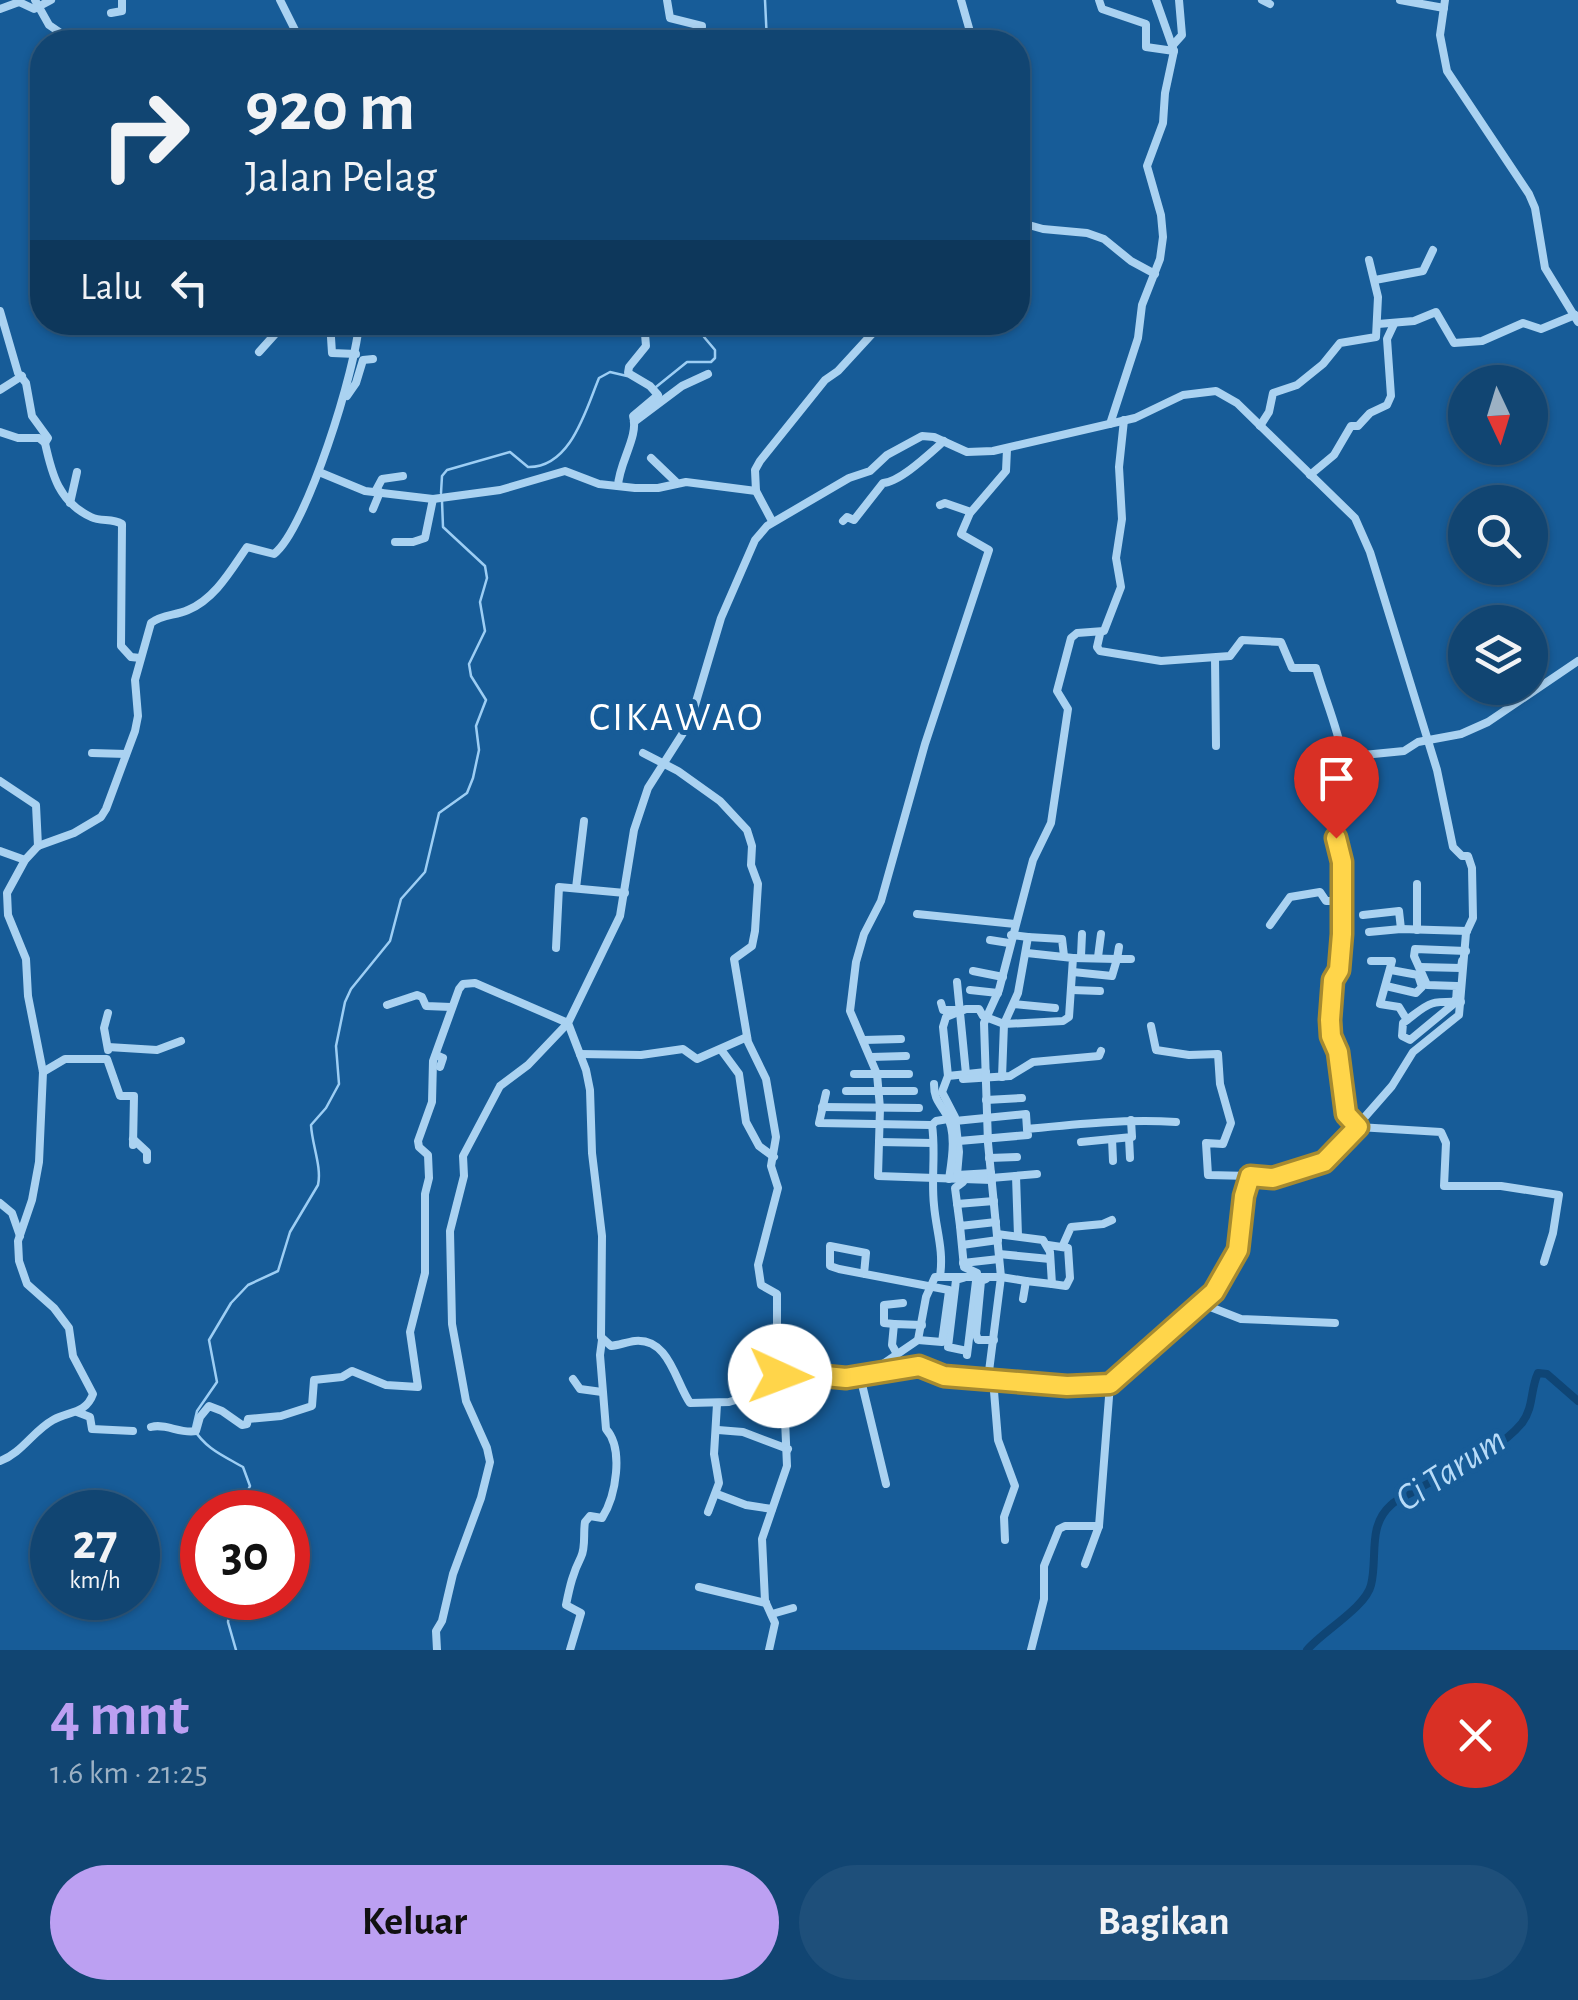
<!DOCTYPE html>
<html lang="id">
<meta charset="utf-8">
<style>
:root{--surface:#114572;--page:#1e4f7a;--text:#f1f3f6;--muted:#9cb1c4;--line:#305d84;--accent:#bca0f2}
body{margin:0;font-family:"Alegreya Sans",sans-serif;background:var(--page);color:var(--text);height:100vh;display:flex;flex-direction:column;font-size:38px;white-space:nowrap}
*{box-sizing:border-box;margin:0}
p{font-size:32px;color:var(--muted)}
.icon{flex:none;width:55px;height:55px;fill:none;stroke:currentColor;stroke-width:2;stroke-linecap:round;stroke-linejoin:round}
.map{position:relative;height:1650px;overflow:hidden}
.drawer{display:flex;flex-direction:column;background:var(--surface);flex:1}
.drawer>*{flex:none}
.top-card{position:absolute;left:30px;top:30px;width:1000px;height:305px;border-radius:40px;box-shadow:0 2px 8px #0004,0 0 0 2px var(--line);background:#114572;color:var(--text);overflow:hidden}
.needle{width:65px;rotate:176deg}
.buttons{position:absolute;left:1448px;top:365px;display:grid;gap:20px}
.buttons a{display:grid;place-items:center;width:100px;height:100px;border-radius:50%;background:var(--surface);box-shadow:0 2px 8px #0004,0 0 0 2px var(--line);font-size:50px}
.speed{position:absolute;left:30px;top:1490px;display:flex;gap:20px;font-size:50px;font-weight:700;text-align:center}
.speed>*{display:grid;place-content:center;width:130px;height:130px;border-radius:50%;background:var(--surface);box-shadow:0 2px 8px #0004,0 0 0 2px var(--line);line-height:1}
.speed small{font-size:25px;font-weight:400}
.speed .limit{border:15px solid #d22;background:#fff;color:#111}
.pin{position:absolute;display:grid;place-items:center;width:85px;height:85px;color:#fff;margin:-102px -42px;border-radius:50% 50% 50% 0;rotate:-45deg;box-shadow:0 0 10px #0007}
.pin .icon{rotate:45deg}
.me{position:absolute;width:110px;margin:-55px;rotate:92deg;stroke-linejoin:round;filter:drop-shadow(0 0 8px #0008)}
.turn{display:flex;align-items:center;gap:35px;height:210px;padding:0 50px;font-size:45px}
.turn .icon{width:130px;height:130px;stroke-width:2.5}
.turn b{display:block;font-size:70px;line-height:85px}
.then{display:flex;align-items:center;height:95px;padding:0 50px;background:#0003;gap:20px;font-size:38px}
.round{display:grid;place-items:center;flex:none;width:105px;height:105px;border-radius:52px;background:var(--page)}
.overview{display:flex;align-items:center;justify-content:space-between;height:170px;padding:0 50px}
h1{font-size:60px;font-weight:600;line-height:75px;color:var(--accent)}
.cta{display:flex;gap:20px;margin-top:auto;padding:20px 50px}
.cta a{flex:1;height:115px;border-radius:60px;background:var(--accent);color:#111;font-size:40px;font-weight:600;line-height:115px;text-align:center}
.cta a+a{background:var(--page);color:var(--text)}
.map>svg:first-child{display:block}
</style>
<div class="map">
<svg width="1578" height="1650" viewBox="0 0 1578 1650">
<rect width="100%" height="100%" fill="#175c98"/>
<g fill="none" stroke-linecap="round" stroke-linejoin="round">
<g stroke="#9dcef4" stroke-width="2.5">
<path d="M765,0L767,42"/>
<path d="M656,387L687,362H711L715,358V350L704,337L713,322"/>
<path d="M441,493L442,476L447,470L510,452L528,467C571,468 586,409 599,378L610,372L627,376"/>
<path d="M218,1512L222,1500L246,1494L250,1486L243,1467C222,1455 206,1449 193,1428L197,1411L217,1382L209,1340L231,1303L248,1285L278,1271L290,1232L318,1185C322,1167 312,1145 311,1125L326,1108L339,1084L336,1046L345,1002L351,989L390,941L401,899L425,872L439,813L467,793L473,778L479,750L476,726L486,700L471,676L469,664L485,631L480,602L487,578L485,566L443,527L442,501"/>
<path d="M231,1598L228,1622L236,1650"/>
</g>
<path stroke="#0f4575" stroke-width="8" d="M1307,1650C1322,1632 1366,1607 1371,1585C1378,1558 1367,1526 1391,1505C1398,1498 1410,1494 1418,1489C1451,1470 1497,1453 1522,1423C1534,1407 1530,1390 1538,1373L1547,1374L1578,1401"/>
<g stroke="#aad2f1" stroke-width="8">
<path d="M35,0L49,25L74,42"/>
<path d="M280,0L301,42"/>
<path d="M667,0L670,18L702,26L701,42"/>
<path d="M961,0L973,42"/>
<path d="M1099,0L1102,9L1146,24V47L1174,51"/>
<path d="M1262,0L1270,4"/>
<path d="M1400,0L1444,8"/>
<path d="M1445,0L1440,35L1447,71L1529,194L1535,208L1545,268L1578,322"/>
<path d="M0,9L19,2L34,9L51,0"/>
<path d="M111,13L122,11V0"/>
<path d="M1173,45L1182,35L1179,0"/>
<path d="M1018,222L1043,229L1087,233L1104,239L1131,261L1155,274"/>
<path d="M1375,280L1423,271L1433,250"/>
<path d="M0,311L18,373L26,383L32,416L48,438L45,443"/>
<path d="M330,322L332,353L356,354"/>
<path d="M1378,324L1414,321L1436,312L1454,343L1482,341L1523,323L1541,329L1575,315"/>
<path d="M259,352L286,322"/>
<path d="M0,390L22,376"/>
<path d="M347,396L356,383L363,360L373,359"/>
<path d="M634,422L682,386L708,374"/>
<path d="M1110,424L1138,338L1142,305L1160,259L1163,237L1161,215L1147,166L1163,123L1165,93L1174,51L1156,0"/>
<path d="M1260,426L1269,412L1273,393L1297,385L1323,364L1340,343L1376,337L1378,297L1369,260"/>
<path d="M0,432L18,438H39L45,443C52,475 59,502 91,517C101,522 112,518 122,524L121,646L131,657L140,658"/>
<path d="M651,458L676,482"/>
<path d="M319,472L365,491L433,499L500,490L565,471L599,484L635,488H658L686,482L756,491L772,521"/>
<path d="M1310,475L1334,455L1351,426H1358L1370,413L1387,405L1391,396L1387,339L1394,324"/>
<path d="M618,486C619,462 639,437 633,416L658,395L650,386L628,373L629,367L646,346L644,322"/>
<path d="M756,491L755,470L760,461L825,380L838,371L883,322"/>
<path d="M375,492L382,479L403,476"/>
<path d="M70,503L77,472"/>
<path d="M940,505L945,503L971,512L1006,471L1007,449"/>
<path d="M373,509L380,492"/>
<path d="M970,513L961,534L989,550L925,744L881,901L864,934L856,962L850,1011L877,1074L880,1108L878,1176L992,1180"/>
<path d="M843,521L847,517L854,520L883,483C900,482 929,454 944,441"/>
<path d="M395,542H413L425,538L433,499"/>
<path d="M1100,634L1097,647L1100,651L1161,661L1230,656L1242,640L1281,642L1292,668H1316C1325,699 1337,726 1343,757"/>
<path d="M1215,658L1216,746"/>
<path d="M92,753L126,754"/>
<path d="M643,753L678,771L720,801L747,830L752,846L751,865L758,884L755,931L752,946L734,959L748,1042L766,1079L776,1137L771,1166L778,1188L758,1265L761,1285L777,1294V1358L780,1375"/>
<path d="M0,781L36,805L38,846"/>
<path d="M0,851L25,860"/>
<path d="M1417,884V930"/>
<path d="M576,888L584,821"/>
<path d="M917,914L1015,924"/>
<path d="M1363,915L1399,911L1401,929"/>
<path d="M1270,925L1290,897L1320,892L1326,901H1342"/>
<path d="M1369,932L1401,929L1467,931"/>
<path d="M1028,937L1062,939L1064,956"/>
<path d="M990,940L1009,943"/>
<path d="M556,948L559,887L625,893"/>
<path d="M1081,956L1082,934"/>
<path d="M1098,957L1101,934"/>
<path d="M1073,958L1117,959L1119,947"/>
<path d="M1371,961H1392L1380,1004L1399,1007L1407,1020"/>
<path d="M1420,967L1461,968L1462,961"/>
<path d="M973,971L1003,977"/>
<path d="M1073,972L1112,976L1117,959H1131"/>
<path d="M957,982L966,1074"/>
<path d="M1386,986L1416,993L1422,987L1418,975L1391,970"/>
<path d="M970,990L998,993"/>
<path d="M1072,990L1100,991"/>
<path d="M1461,1002C1426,1001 1430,1003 1403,1023L1402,1036L1410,1040L1456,1002L1457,986L1427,985L1414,956L1415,949L1466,951"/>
<path d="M941,1003L943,1010H955"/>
<path d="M1014,1004L1055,1008"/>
<path d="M387,1005L417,995L422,997L426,1006L451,1007"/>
<path d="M108,1013L104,1028L108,1050"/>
<path d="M1151,1026L1156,1050L1189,1055L1218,1054L1220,1084L1231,1123L1223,1144L1206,1143L1208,1175L1250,1176"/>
<path d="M864,1040L901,1039"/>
<path d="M108,1047L157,1050L181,1041"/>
<path d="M722,1051L739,1074L746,1122L759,1146L774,1157"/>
<path d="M580,1054L641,1055L683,1049L697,1059L747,1037"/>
<path d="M436,1055L443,1058L440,1067"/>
<path d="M871,1057L906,1056"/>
<path d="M43,1072L65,1059H107L120,1096H134L133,1145"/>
<path d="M986,1072L948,1076L942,1092L955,1117L959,1152L957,1175L991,1173"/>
<path d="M854,1074H909"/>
<path d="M948,1076L943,1027L946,1017L966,1009H979L983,1016L1004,1024L1063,1021L1069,1017L1073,958L1027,953"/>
<path d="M1002,1077L1004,1024L1018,993L1028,937L1011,935"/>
<path d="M963,1079L1010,1076L1033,1062L1099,1056L1101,1051"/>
<path d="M934,1084C934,1099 939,1102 946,1114C957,1132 952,1159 949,1179"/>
<path d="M846,1091H914"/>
<path d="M826,1093L819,1123L930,1125"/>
<path d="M986,1100L1022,1098"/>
<path d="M822,1107L919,1108"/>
<path d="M955,1121L1026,1114L1027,1129"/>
<path d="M1129,1138L1130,1158"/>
<path d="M133,1139L147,1152V1160"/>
<path d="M1112,1139L1113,1161"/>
<path d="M959,1141L1028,1135L1027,1129C1077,1124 1126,1119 1176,1122"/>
<path d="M879,1142L933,1143"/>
<path d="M1081,1142L1132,1137L1131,1120"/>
<path d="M989,1158L1017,1157"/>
<path d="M1016,1176L1018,1236"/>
<path d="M991,1178L1037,1174"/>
<path d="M963,1182L955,1188L960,1226L996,1222"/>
<path d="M0,1203L12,1213L20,1236"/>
<path d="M957,1204L994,1201"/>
<path d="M960,1226L964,1267L977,1273L967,1355"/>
<path d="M997,1234L1043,1240L1050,1252L1052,1284L1066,1286L1070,1278L1068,1248L1048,1245"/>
<path d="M962,1245L998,1240"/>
<path d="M1063,1245L1071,1227L1103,1224L1112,1220"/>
<path d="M999,1254L1050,1259"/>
<path d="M1544,1262L1553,1233L1559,1195L1501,1186H1444L1446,1143L1441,1132L1358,1127L1346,1114L1340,1063L1330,1020L1332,982L1339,970L1342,934V862L1337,848L1336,829L1347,783L1343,757L1404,751L1418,742L1461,734L1488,722L1578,661"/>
<path d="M963,1263L999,1259"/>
<path d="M864,1274L866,1253L830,1246V1266L839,1269L949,1290"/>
<path d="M940,1276C944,1250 936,1230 934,1205C931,1178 936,1152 932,1125L936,1121L948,1119"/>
<path d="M963,1278L956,1280L948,1347L967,1351"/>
<path d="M986,1279L981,1281L976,1334L978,1340H994"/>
<path d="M1023,1299L1026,1281L1052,1284"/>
<path d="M1200,1303L1241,1319L1335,1323"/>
<path d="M894,1324L884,1323V1305L903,1303"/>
<path d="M918,1340L942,1342L949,1291"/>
<path d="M897,1354L892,1345L894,1324L922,1325"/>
<path d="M874,1370L918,1340L926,1297L935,1277H1001L1026,1281"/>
<path d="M860,1376L886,1484"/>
<path d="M573,1379L580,1389L602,1392"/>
<path d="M988,1379L1001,1277L988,1143L984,1023L999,990L1033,860L1051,823L1068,709L1057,691L1071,638L1077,633L1104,631L1121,587L1116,558L1122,519L1119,467L1124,420"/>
<path d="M993,1379L998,1440L1015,1486L1004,1517L1005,1540"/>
<path d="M77,1412L90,1417L92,1429L133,1431"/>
<path d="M151,1427C166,1423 180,1434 196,1431L200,1417L209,1406L222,1411L242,1425L247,1424L248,1419L281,1416L312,1406L314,1380L342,1377L352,1371L386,1385L418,1387L410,1332L425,1273V1194L429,1178L428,1155L419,1147L418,1141L432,1102L433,1061L459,989L463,984L475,983L568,1023L528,1065L500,1086L463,1156L464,1176L450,1231L452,1324L466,1401L487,1448L490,1462L481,1498L453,1574L442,1621L436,1631L437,1650"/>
<path d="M718,1430L743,1432L788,1449"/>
<path d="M0,1461C22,1453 33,1431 53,1420C69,1411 86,1414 93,1394L73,1356L69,1328L54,1308L27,1284L19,1261L18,1241L32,1200L39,1162L43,1072L28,996L26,959L8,915L7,893L25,860L38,846L74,833L101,817L106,809L135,731L138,716L135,680L151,623C163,614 175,616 188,610C215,599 231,570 247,547L274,554C306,530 357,366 359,322"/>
<path d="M717,1494L746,1505L772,1509"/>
<path d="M708,1512L719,1483L714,1454L717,1404"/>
<path d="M1085,1564L1099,1526L1110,1384"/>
<path d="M699,1587L766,1603"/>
<path d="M772,1614L793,1608"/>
<path d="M570,1650L581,1613L566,1605C570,1585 573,1573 581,1557C586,1547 583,1533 585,1522L590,1516L602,1518C616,1496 624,1449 606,1429L600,1355L602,1340"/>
<path d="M769,1650L775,1623L765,1601L762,1539L787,1466L784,1396L777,1389H772L729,1402L690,1403C675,1381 669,1338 635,1341C627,1342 619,1345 611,1346L601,1337L602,1236L592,1153L590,1090L586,1070L568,1023L620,916L634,830L648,788L690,722L721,618L755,540L767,526L849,478L870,471L887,455L922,436L934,437L967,452L993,451L1135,418L1183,395L1216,391L1237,403L1355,518L1370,552L1437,770L1453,847L1462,856H1468L1472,868L1473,918L1466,933L1459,1015L1413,1052L1392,1086L1328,1159L1273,1178L1250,1176L1244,1197L1238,1249L1214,1291L1110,1384L1067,1386L944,1376L919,1366L846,1378L780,1375L777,1389"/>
<path d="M1031,1650L1044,1599V1566L1059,1529L1065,1526H1099"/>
</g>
</g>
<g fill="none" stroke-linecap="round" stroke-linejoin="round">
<defs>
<path id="route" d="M780,1376L804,1374L846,1378L919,1366L944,1376L1067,1386L1110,1384L1214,1292L1238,1250L1244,1196L1250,1176L1273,1178L1324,1162L1358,1127L1346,1114L1338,1052L1331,1036L1330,1020L1333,980L1339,970L1342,934V862L1336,838"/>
</defs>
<use href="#route" stroke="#a68a30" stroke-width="25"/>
<use href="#route" stroke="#ffd54a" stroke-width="18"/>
</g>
<g text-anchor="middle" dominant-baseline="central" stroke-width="10" stroke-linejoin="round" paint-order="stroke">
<g font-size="38" font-style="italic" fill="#b7dbf8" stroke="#175c98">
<text transform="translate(1451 1470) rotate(-33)">Ci Tarum</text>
</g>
<g font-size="40" letter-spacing="2.5" fill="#fff" stroke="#175c98">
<text x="677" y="718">CIKAWAO</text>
</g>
</g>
</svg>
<div class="buttons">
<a><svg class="needle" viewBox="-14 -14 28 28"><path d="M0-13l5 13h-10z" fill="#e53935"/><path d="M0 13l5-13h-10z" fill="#9cb1c4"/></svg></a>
<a><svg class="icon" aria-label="search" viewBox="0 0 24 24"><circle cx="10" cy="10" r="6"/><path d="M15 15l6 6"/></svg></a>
<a><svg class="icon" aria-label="layers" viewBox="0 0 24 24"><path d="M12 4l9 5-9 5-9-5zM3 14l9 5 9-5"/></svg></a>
</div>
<div class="speed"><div>27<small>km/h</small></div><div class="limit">30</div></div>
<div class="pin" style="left:1336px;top:838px;background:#d93025"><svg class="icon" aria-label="arrive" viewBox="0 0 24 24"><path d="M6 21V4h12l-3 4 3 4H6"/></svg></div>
<svg class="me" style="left:780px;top:1376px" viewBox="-20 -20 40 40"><circle r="19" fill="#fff"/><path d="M0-13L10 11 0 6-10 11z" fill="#ffd54a"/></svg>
<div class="top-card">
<div class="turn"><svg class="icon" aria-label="right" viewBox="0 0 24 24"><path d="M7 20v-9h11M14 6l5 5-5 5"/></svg><div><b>920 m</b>Jalan Pelag</div></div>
<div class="then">Lalu<svg class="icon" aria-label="left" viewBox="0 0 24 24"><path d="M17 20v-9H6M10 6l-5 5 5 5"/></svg></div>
</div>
</div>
<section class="drawer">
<div class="overview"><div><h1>4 mnt</h1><p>1.6 km · 21:25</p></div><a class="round" style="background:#d93025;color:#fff"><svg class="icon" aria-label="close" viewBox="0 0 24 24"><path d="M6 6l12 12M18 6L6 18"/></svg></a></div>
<div class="cta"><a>Keluar</a><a>Bagikan</a></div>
</section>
